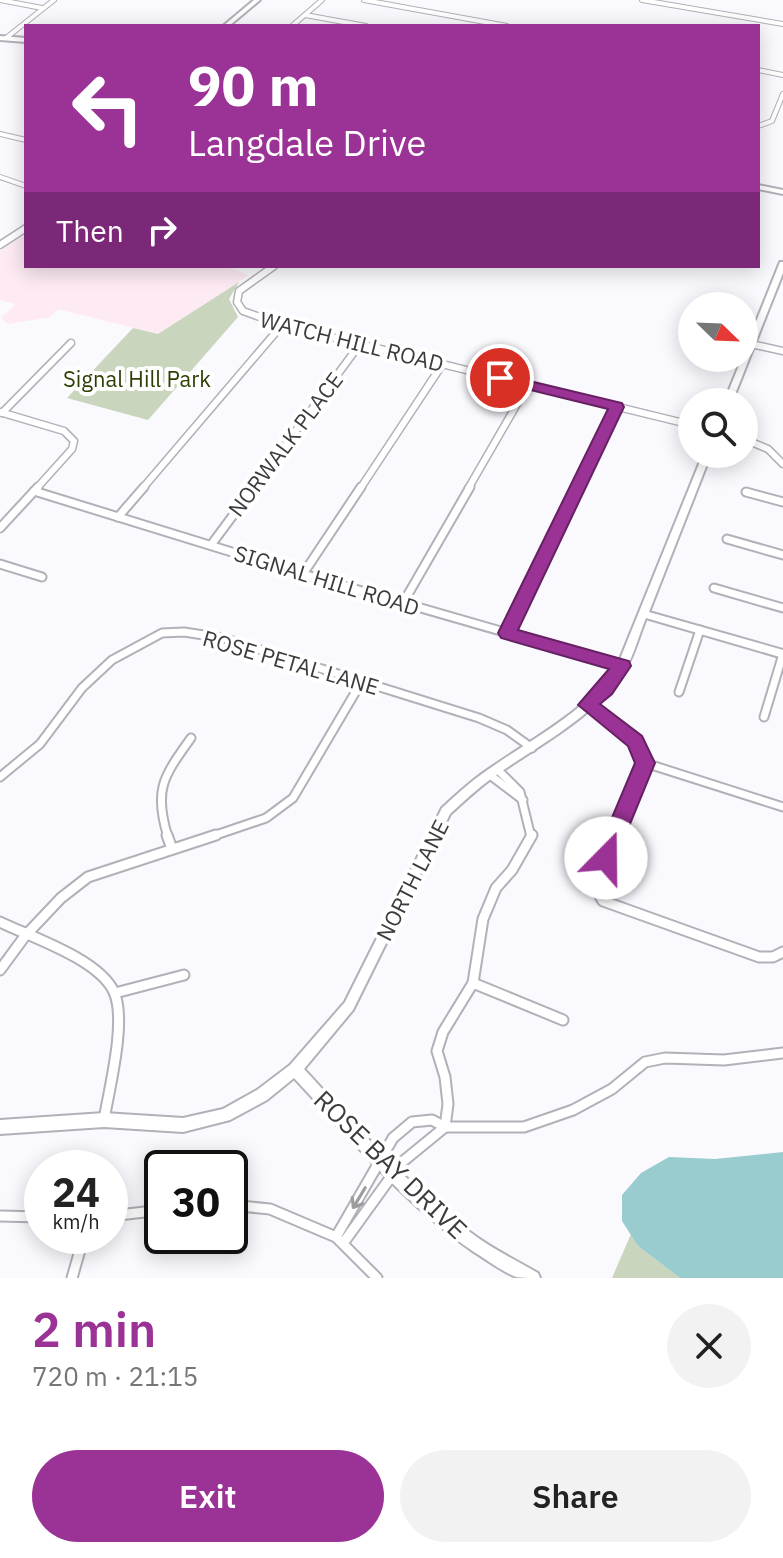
<!DOCTYPE html>
<meta charset="utf-8">
<style>
:root{--surface:#fff;--page:#f2f2f2;--text:#222;--muted:#767676;--accent:#9b3396}
body{margin:0;font-family:"IBM Plex Sans",sans-serif;background:var(--page);color:var(--text);height:100vh;display:flex;flex-direction:column;font-size:30px;white-space:nowrap}
*{box-sizing:border-box;margin:0}
p{font-size:26px;color:var(--muted)}
.icon{flex:none;width:44px;height:44px;fill:none;stroke:currentColor;stroke-width:2;stroke-linecap:round;stroke-linejoin:round}
.map{position:relative;height:1278px;overflow:hidden}
.side{display:flex;flex-direction:column;background:var(--surface);flex:1}
.side>*{flex:none}
.guide{position:absolute;left:24px;top:24px;width:736px;height:244px;border-radius:0px;box-shadow:0 4px 20px #0003;background:#9b3396;color:#fff;overflow:hidden}
.needle{width:52px;rotate:113deg}
.controls{position:absolute;left:678px;top:292px;display:grid;gap:16px}
.controls a{display:grid;place-items:center;width:80px;height:80px;border-radius:50%;background:var(--surface);box-shadow:0 4px 20px #0003;font-size:40px}
.speed{position:absolute;left:24px;top:1150px;display:flex;gap:16px;font-size:40px;font-weight:700;text-align:center}
.speed>*{display:grid;place-content:center;width:104px;height:104px;border-radius:50%;background:var(--surface);box-shadow:0 4px 20px #0003;line-height:1}
.speed small{font-size:20px;font-weight:400}
.speed .limit{border:4px solid #111;border-radius:12px;background:#fff;color:#111}
.pin{position:absolute;display:grid;place-items:center;width:68px;height:68px;color:#fff;margin:-34px;border:4px solid #fff;border-radius:50%;box-shadow:0 2px 8px #0007}
.me{position:absolute;width:88px;margin:-44px;rotate:22deg;stroke-linejoin:round;filter:drop-shadow(0 0 6px #0008)}
.turn{display:flex;align-items:center;gap:28px;height:168px;padding:0 32px;font-size:36px}
.turn .icon{width:104px;height:104px;stroke-width:2.5}
.turn b{display:block;font-size:56px;line-height:68px}
.then{display:flex;align-items:center;height:76px;padding:0 32px;background:#0003;gap:16px;font-size:30px}
.round{display:grid;place-items:center;flex:none;width:84px;height:84px;border-radius:42px;background:var(--page)}
.overview{display:flex;align-items:center;justify-content:space-between;height:136px;padding:0 32px}
h1{font-size:48px;font-weight:600;line-height:60px;color:var(--accent)}
.primary-button{display:flex;gap:16px;margin-top:auto;padding:16px 32px}
.primary-button a{flex:1;height:92px;border-radius:48px;background:var(--accent);color:#fff;font-size:32px;font-weight:600;line-height:92px;text-align:center}
.primary-button a+a{background:var(--page);color:var(--text)}
.map>svg:first-child{display:block}
</style>
<div class="map">
<svg width="783" height="1278" viewBox="0 0 783 1278">
<rect width="100%" height="100%" fill="#faf9fe"/>
<path fill="#fdeaf3" d="M26,234V266H224L249,275L158,334L58,309L50,317L8,324L1,318L16,304L0,300V251Z"/>
<g fill="#c9d5bc">
<path d="M239,282L229,299L238,317L148,420L67,398L133,328L158,334Z"/>
<path d="M631,1234L638,1246L680,1278H612Z"/>
</g>
<path fill="#98cccf" d="M783,1152V1278H680L638,1246L622,1221V1195L641,1173L669,1157L715,1159Z"/>
<g fill="none" stroke-linecap="round" stroke-linejoin="round">
<defs>
<g id="street-far3">
<path d="M0,0L42,8"/>
<path d="M364,0L507,26"/>
<path d="M642,0L783,24"/>
<path d="M305,15L366,26"/>
<path d="M292,26L322,0"/>
<path d="M6,38L54,0"/>
<path d="M758,70L783,75"/>
<path d="M758,126L772,121L783,94"/>
<path d="M0,134L26,140"/>
<path d="M0,177L26,186"/>
</g>
<g id="street-far2">
<path d="M0,245L26,228"/>
<path d="M274,266L239,291L237,302L243,311L282,325L692,425"/>
<path d="M751,344L783,351"/>
<path d="M0,412L64,431L74,441L72,449L36,489"/>
<path d="M2,413L71,343"/>
<path d="M744,439L768,449L783,464"/>
<path d="M142,489L282,325"/>
<path d="M253,489L360,344"/>
<path d="M360,489L442,365"/>
<path d="M468,489L528,385"/>
<path d="M577,489L617,407"/>
</g>
<g id="street-far1">
<path d="M34,491L303,574L622,666"/>
<path d="M746,492L783,502"/>
<path d="M118,517L144,487"/>
<path d="M0,528L38,487"/>
<path d="M727,539L783,555"/>
<path d="M211,545L254,487"/>
<path d="M0,564L42,577"/>
<path d="M303,574L361,487"/>
<path d="M714,588L783,608"/>
<path d="M403,603L470,487"/>
<path d="M507,633L578,487"/>
<path d="M679,692L700,630"/>
<path d="M587,705L636,741L645,763L615,837"/>
<path d="M764,717L783,654"/>
<path d="M645,763L783,807"/>
<path d="M498,770L520,792L531,837"/>
<path d="M490,775L523,800"/>
<path d="M0,777L40,744L82,688L112,660L162,633L184,632L223,638L479,718L507,730L532,748"/>
<path d="M168,837C153,789 164,776 191,738"/>
<path d="M210,837L266,818L293,798L362,681"/>
</g>
<g id="street">
<path d="M167,835L172,849"/>
<path d="M616,835C607,855 588,882 603,901L759,957H773L783,952"/>
<path d="M0,922C31,937 99,959 114,992C127,1021 109,1089 104,1120"/>
<path d="M0,970L25,936L61,898L88,877L216,835"/>
<path d="M473,983L563,1020"/>
<path d="M115,993L184,975"/>
<path d="M445,1127L448,1104L445,1077L437,1051L443,1032L473,983L483,919L496,888L512,870L532,835"/>
<path d="M230,1205L270,1209L336,1237L377,1278"/>
<path d="M0,1216L42,1217"/>
<path d="M110,1216L162,1210"/>
<path d="M336,1237L393,1138L412,1122L432,1120L445,1127H524L573,1110L612,1089L645,1062L665,1058L724,1060L783,1053"/>
<path d="M344,1242L401,1163L445,1127"/>
<path d="M72,1278L84,1236"/>
</g>
<g id="secondary">
<path d="M254,0H260L229,26H223Z"/>
<path d="M0,36L26,38V42L0,40Z"/>
<path d="M758,185L783,190V194L758,189Z"/>
<path d="M780,262H783V273L732,402H724L742,358H744V352Z"/>
<path d="M703,454H711L649,612L783,650V658L646,618C639,635 634,655 625,670C593,719 538,745 492,778C477,789 464,801 450,814L353,1010L304,1069C356,1125 407,1186 470,1232C491,1248 515,1260 538,1273L540,1278C533,1278 523,1278 516,1277C501,1271 487,1260 474,1252C405,1205 351,1139 294,1078L267,1100L230,1120L183,1132L104,1127L0,1134V1120L104,1113L183,1118L223,1109L257,1090L290,1065L345,1002L442,808C456,795 470,782 486,771C517,749 550,731 579,707C594,694 606,680 618,664Z"/>
</g>
</defs>
<use href="#street-far3" stroke="#b2b0b8" stroke-width="6"/>
<use href="#street-far2" stroke="#b2b0b8" stroke-width="9"/>
<use href="#street-far1" stroke="#b2b0b8" stroke-width="11"/>
<use href="#street" stroke="#b2b0b8" stroke-width="13"/>
<use href="#secondary" stroke="#b2b0b8" stroke-width="4"/>
<use href="#street-far3" stroke="#fff" stroke-width="4"/>
<use href="#street-far2" stroke="#fff" stroke-width="6"/>
<use href="#street-far1" stroke="#fff" stroke-width="7"/>
<use href="#street" stroke="#fff" stroke-width="9"/>
<use href="#secondary" fill="#fff" fill-rule="evenodd"/>
</g>
<defs><path id="oneway-shaft" d="M-6 0H5M1.5-3L5.5 0L1.5 3" fill="none" stroke-width="1.6" stroke-linecap="round" stroke-linejoin="round" transform="scale(2)"/></defs>
<use stroke="#9e9d9e" href="#oneway-shaft" transform="translate(359 1198) rotate(121)"/>
<path fill="#9b3396" stroke="#652162" stroke-width="2" d="M500,374L622,403L624,407L518,630L629,661L631,666L612,694L600,704L642,736L655,763L616,858L613,864L606,867L598,864L595,858L635,763L628,746L578,705L609,669L501,638L498,633L608,409L494,381L492,378Z"/>
<g text-anchor="middle" dominant-baseline="central" stroke-width="8" stroke-linejoin="round" paint-order="stroke">
<g font-size="22" fill="#3c3b3e" stroke="#fff">
<text transform="translate(352 341) rotate(14)">WATCH HILL ROAD</text>
<text transform="translate(285 444) rotate(-53)">NORWALK PLACE</text>
<text transform="translate(327 580) rotate(17)">SIGNAL HILL ROAD</text>
<text transform="translate(291 662) rotate(16)">ROSE PETAL LANE</text>
<text transform="translate(412 880) rotate(-63)">NORTH LANE</text>
</g>
<g font-size="22" fill="#2c4006" stroke="#fff">
<text x="137" y="378">Signal Hill Park</text>
</g>
<g font-size="26" fill="#3c3b3e" stroke="#fff">
<text transform="translate(391 1164) rotate(44)">ROSE BAY DRIVE</text>
</g>
</g>
</svg>
<div class="controls">
<a><svg class="needle" viewBox="-14 -14 28 28"><path d="M0-13l5 13h-10z" fill="#e53935"/><path d="M0 13l5-13h-10z" fill="#767676"/></svg></a>
<a><svg class="icon" aria-label="search" viewBox="0 0 24 24"><circle cx="10" cy="10" r="6"/><path d="M15 15l6 6"/></svg></a>
</div>
<div class="speed"><div>24<small>km/h</small></div><div class="limit">30</div></div>
<div class="pin" style="left:500px;top:378px;background:#d93025"><svg class="icon" aria-label="arrive" viewBox="0 0 24 24"><path d="M6 21V4h12l-3 4 3 4H6"/></svg></div>
<svg class="me" style="left:606px;top:858px" viewBox="-20 -20 40 40"><circle r="19" fill="#fff"/><path d="M0-13L10 11 0 6-10 11z" fill="#9b3396"/></svg>
<div class="guide">
<div class="turn"><svg class="icon" aria-label="left" viewBox="0 0 24 24"><path d="M17 20v-9H6M10 6l-5 5 5 5"/></svg><div><b>90 m</b>Langdale Drive</div></div>
<div class="then">Then<svg class="icon" aria-label="right" viewBox="0 0 24 24"><path d="M7 20v-9h11M14 6l5 5-5 5"/></svg></div>
</div>
</div>
<section class="side">
<div class="overview"><div><h1>2 min</h1><p>720 m · 21:15</p></div><a class="round"><svg class="icon" aria-label="close" viewBox="0 0 24 24"><path d="M6 6l12 12M18 6L6 18"/></svg></a></div>
<div class="primary-button"><a>Exit</a><a>Share</a></div>
</section>
